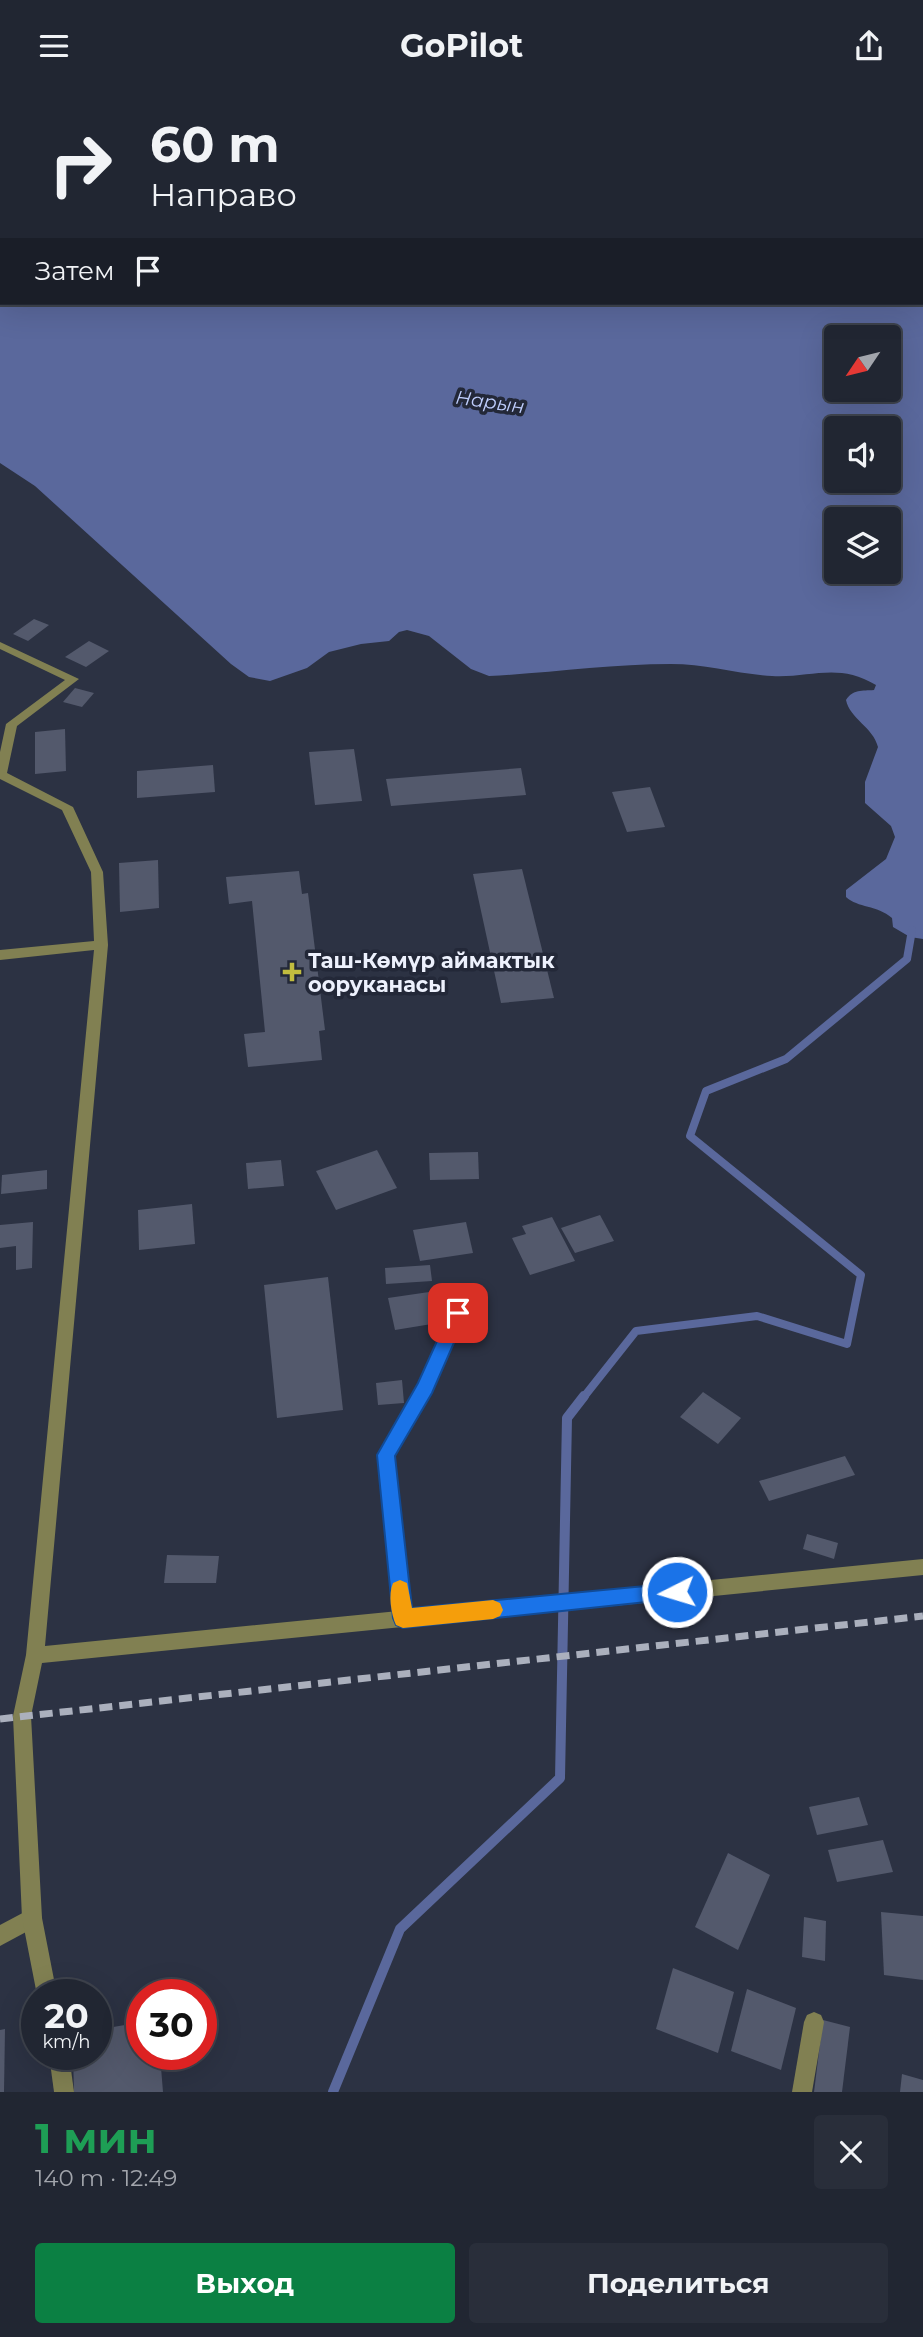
<!DOCTYPE html>
<html lang="ru">
<meta charset="utf-8">
<style>
:root{--surface:#212632;--page:#292e3a;--text:#f1f3f6;--muted:#a2a5ac;--line:#3e434d;--accent:#0b8043}
body{margin:0;font-family:Montserrat,sans-serif;background:var(--page);color:var(--text);height:100vh;display:flex;flex-direction:column;font-size:26px;white-space:nowrap}
*{box-sizing:border-box;margin:0}
p{font-size:23px;color:var(--muted)}
.icon{flex:none;width:38px;height:38px;fill:none;stroke:currentColor;stroke-width:2;stroke-linecap:round;stroke-linejoin:round}
.map{position:relative;height:2001px;overflow:hidden}
.sheet{display:flex;flex-direction:column;background:var(--surface);flex:1}
.sheet>*{flex:none}
.hud{position:absolute;left:0px;top:0px;width:924px;height:214px;box-shadow:0 7px 28px #0002,0 0 0 2px var(--line);background:#212632;color:var(--text);overflow:hidden}
.needle{width:46px;rotate:235deg}
.tools{position:absolute;left:824px;top:234px;display:grid;gap:14px}
.tools a{display:grid;place-items:center;width:77px;height:77px;border-radius:7px;background:var(--surface);box-shadow:0 7px 28px #0002,0 0 0 2px var(--line);font-size:35px}
.speed{position:absolute;left:21px;top:1888px;display:flex;gap:14px;font-size:35px;font-weight:700;text-align:center}
.speed>*{display:grid;place-content:center;width:91px;height:91px;border-radius:50%;background:var(--surface);box-shadow:0 7px 28px #0002,0 0 0 2px var(--line);line-height:1}
.speed small{font-size:18px;font-weight:400}
.speed .limit{border:10px solid #d22;background:#fff;color:#111}
.pin{position:absolute;display:grid;place-items:center;width:60px;height:60px;color:#fff;margin:-30px;border-radius:14px;box-shadow:0 4px 10px #0006}
.me{position:absolute;width:77px;margin:-38px;rotate:265deg;stroke-linejoin:round;filter:drop-shadow(0 0 5px #0008)}
.turn{display:flex;align-items:center;gap:24px;height:147px;padding:0 35px;font-size:32px}
.turn .icon{width:91px;height:91px;stroke-width:2.5}
.turn b{display:block;font-size:49px;line-height:60px}
.then{display:flex;align-items:center;height:66px;padding:0 35px;background:#0003;gap:14px;font-size:26px}
.round{display:grid;place-items:center;flex:none;width:74px;height:74px;border-radius:7px;background:var(--page)}
.headline{display:flex;align-items:center;justify-content:space-between;height:119px;padding:0 35px}
h1{font-size:42px;font-weight:700;line-height:52px;color:#1e9e55}
.primary-button{display:flex;gap:14px;margin-top:auto;padding:14px 35px}
.primary-button a{flex:1;height:80px;border-radius:7px;background:var(--accent);color:#fff;font-size:28px;font-weight:700;line-height:80px;text-align:center}
.primary-button a+a{background:var(--page);color:var(--text)}
header{display:flex;justify-content:space-between;align-items:center;height:91px;padding:0 35px;background:var(--surface);font-size:32px;font-weight:700}
.map>svg:first-child{display:block}
</style>
<header><svg class="icon" aria-label="menu" viewBox="0 0 24 24"><path d="M4 6h16M4 12h16M4 18h16"/></svg>GoPilot<svg class="icon" aria-label="share" viewBox="0 0 24 24"><path d="M12 15V3M7 8l5-5 5 5M5 13v7h14v-7"/></svg></header>
<div class="map">
<svg width="923" height="2001" viewBox="0 0 923 2001">
<rect width="100%" height="100%" fill="#2c3243"/>
<path fill="#5a689c" fill-rule="evenodd" d="M0,56L2,212H922L923,110V848L910,846L893,836L892,827C877,814 858,817 846,806V799L886,768L895,746L891,735L865,712V691L878,656C873,636 850,628 846,609C853,598 862,600 874,599L876,594C838,571 811,587 772,585C738,583 705,573 671,573C610,573 550,582 489,585L471,578L429,545L407,539L399,541L389,550L361,553L329,561L307,577L270,590L249,586L231,573L35,395L0,372ZM836,247H889V299H836ZM836,338H889V390H836ZM836,429H889V481H836Z"/>
<g fill="none" stroke-linecap="round" stroke-linejoin="round">
<path stroke="#5a689c" stroke-width="8" d="M583,1307L636,1240L757,1225L847,1253L861,1184L690,1045L706,1000L786,968L907,868L912,839"/>
<path stroke="#5a689c" stroke-width="10" d="M333,2001L400,1838L560,1687L567,1327L584,1305"/>
</g>
<g fill="#53596c">
<path d="M34,528L49,534L28,550L13,543Z"/>
<path d="M89,550L109,560L86,576L65,566Z"/>
<path d="M75,597L94,602L82,616L63,611Z"/>
<path d="M65,638L66,680L35,683V641Z"/>
<path d="M354,658L362,710L315,714L309,661Z"/>
<path d="M213,674L215,701L137,707V680Z"/>
<path d="M521,677L526,704L391,715L386,688Z"/>
<path d="M650,696L665,736L627,741L612,701Z"/>
<path d="M158,769L159,817L120,821L119,772Z"/>
<path d="M522,778L554,907L501,912L473,783Z"/>
<path d="M299,780L302,803L308,802L325,939L319,940L322,969L248,976L244,943L265,941L252,810L229,813L226,786Z"/>
<path d="M377,1059L397,1097L336,1119L316,1080Z"/>
<path d="M478,1061L479,1088L430,1089L429,1062Z"/>
<path d="M281,1069L284,1095L248,1098L246,1072Z"/>
<path d="M47,1079V1098L1,1103L2,1084Z"/>
<path d="M192,1113L195,1153L139,1159L138,1119Z"/>
<path d="M600,1124L614,1150L575,1162L561,1137Z"/>
<path d="M552,1126L575,1170L530,1184L512,1147L526,1143L522,1135Z"/>
<path d="M33,1131L32,1177L16,1179V1155L0,1157V1134Z"/>
<path d="M466,1131L473,1162L420,1170L413,1139Z"/>
<path d="M430,1174L432,1190L386,1193L385,1177Z"/>
<path d="M328,1186L343,1319L277,1327L264,1194Z"/>
<path d="M436,1200L444,1231L395,1239L388,1207Z"/>
<path d="M402,1289L404,1312L378,1314L376,1292Z"/>
<path d="M703,1301L741,1327L718,1353L680,1326Z"/>
<path d="M845,1365L855,1384L769,1410L759,1390Z"/>
<path d="M807,1443L838,1452L834,1468L803,1458Z"/>
<path d="M167,1464L219,1465L216,1492H164Z"/>
<path d="M859,1706L868,1734L817,1744L809,1716Z"/>
<path d="M883,1749L893,1781L837,1791L828,1759Z"/>
<path d="M728,1762L770,1784L738,1859L695,1836Z"/>
<path d="M881,1821L923,1825V1889L884,1884Z"/>
<path d="M804,1826L826,1830L825,1870L802,1866Z"/>
<path d="M673,1877L734,1901L718,1962L656,1938Z"/>
<path d="M747,1898L796,1917L781,1979L731,1960Z"/>
<path d="M823,1929L850,1936L842,2001H814Z"/>
<path d="M142,1931V1964H160L163,2001H74L73,1964H96V1939Z"/>
<path d="M5,1938L4,2001H0V1939Z"/>
<path d="M902,1983L923,1989V2001H900Z"/>
</g>
<g fill="none" stroke-linecap="round" stroke-linejoin="round">
<g fill="#818052" fill-rule="evenodd">
<path d="M458,1216L463,1217L466,1222L432,1301L394,1365L412,1527L409,1533L403,1535L397,1533L394,1527L378,1364L420,1293L453,1217Z"/>
<path d="M32,1817L39,1820L42,1827L39,1834L0,1855V1834Z"/>
<path d="M814,1921L821,1924L824,1931L812,2001H792L804,1931L807,1924Z"/>
</g>
<g fill="#818052" fill-rule="evenodd">
<path d="M0,551L79,588L17,635L7,682L73,716L103,781L108,854L45,1555L923,1468V1484L42,1572L31,1625L42,1827L57,1904H37L22,1827L13,1625L26,1564L94,859L0,869V859L94,850L91,781L62,719L0,688V661L6,633L65,589L0,558Z"/>
<path d="M49,1964H69L74,2001H54Z"/>
</g>
<path stroke="#abb0bd" stroke-width="7" stroke-dasharray="13 7" stroke-linecap="butt" d="M0,1628L923,1525"/>
</g>
<path fill="#1a73e8" stroke="#114b97" stroke-width="2" d="M458,1215L465,1217L467,1222L432,1302L395,1365L412,1517L677,1492L684,1494L686,1501L684,1507L403,1537L396,1534L393,1527L377,1364L418,1292L452,1217Z"/>
<path fill="#f59e0b" d="M400,1489L407,1492L412,1517L493,1509L500,1512L503,1519L500,1525L493,1528L403,1537L396,1534C391,1523 388,1503 393,1492Z"/>
<path fill="#c2bd3f" stroke="#232838" stroke-width="2.5" d="M288.5 870.5h7v7h7v7h-7v7h-7v-7h-7v-7h7z"/>
<g text-anchor="middle" dominant-baseline="central" stroke-width="7" stroke-linejoin="round" paint-order="stroke">
<g font-size="19" font-style="italic" fill="#bfcefd" stroke="#232838">
<text transform="translate(490 311) rotate(8)">Нарын</text>
</g>
<g font-size="21" font-weight="bold" fill="#edf1fd" stroke="#232838" text-anchor="start">
<text x="308" y="869">Таш-Көмүр аймактык<tspan x="308" dy="24">ооруканасы</tspan></text>
</g>
</g>
</svg>
<div class="tools">
<a><svg class="needle" viewBox="-14 -14 28 28"><path d="M0-13l5 13h-10z" fill="#e53935"/><path d="M0 13l5-13h-10z" fill="#a2a5ac"/></svg></a>
<a><svg class="icon" aria-label="sound" viewBox="0 0 24 24"><path d="M4 9h4l5-4v14l-5-4H4zM17 9q2 3 0 6"/></svg></a>
<a><svg class="icon" aria-label="layers" viewBox="0 0 24 24"><path d="M12 4l9 5-9 5-9-5zM3 14l9 5 9-5"/></svg></a>
</div>
<div class="speed"><div>20<small>km/h</small></div><div class="limit">30</div></div>
<div class="pin" style="left:458px;top:1222px;background:#d93025"><svg class="icon" aria-label="arrive" viewBox="0 0 24 24"><path d="M6 21V4h12l-3 4 3 4H6"/></svg></div>
<svg class="me" style="left:677px;top:1501px" viewBox="-20 -20 40 40"><circle r="17" fill="#1a73e8" stroke="#fff" stroke-width="3"/><path d="M0-11L8 9 0 5-8 9z" fill="#fff"/></svg>
<div class="hud">
<div class="turn"><svg class="icon" aria-label="right" viewBox="0 0 24 24"><path d="M7 20v-9h11M14 6l5 5-5 5"/></svg><div><b>60 m</b>Направо</div></div>
<div class="then">Затем<svg class="icon" aria-label="arrive" viewBox="0 0 24 24"><path d="M6 21V4h12l-3 4 3 4H6"/></svg></div>
</div>
</div>
<section class="sheet">
<div class="headline"><div><h1>1 мин</h1><p>140 m · 12:49</p></div><a class="round"><svg class="icon" aria-label="close" viewBox="0 0 24 24"><path d="M6 6l12 12M18 6L6 18"/></svg></a></div>
<div class="primary-button"><a>Выход</a><a>Поделиться</a></div>
</section>
